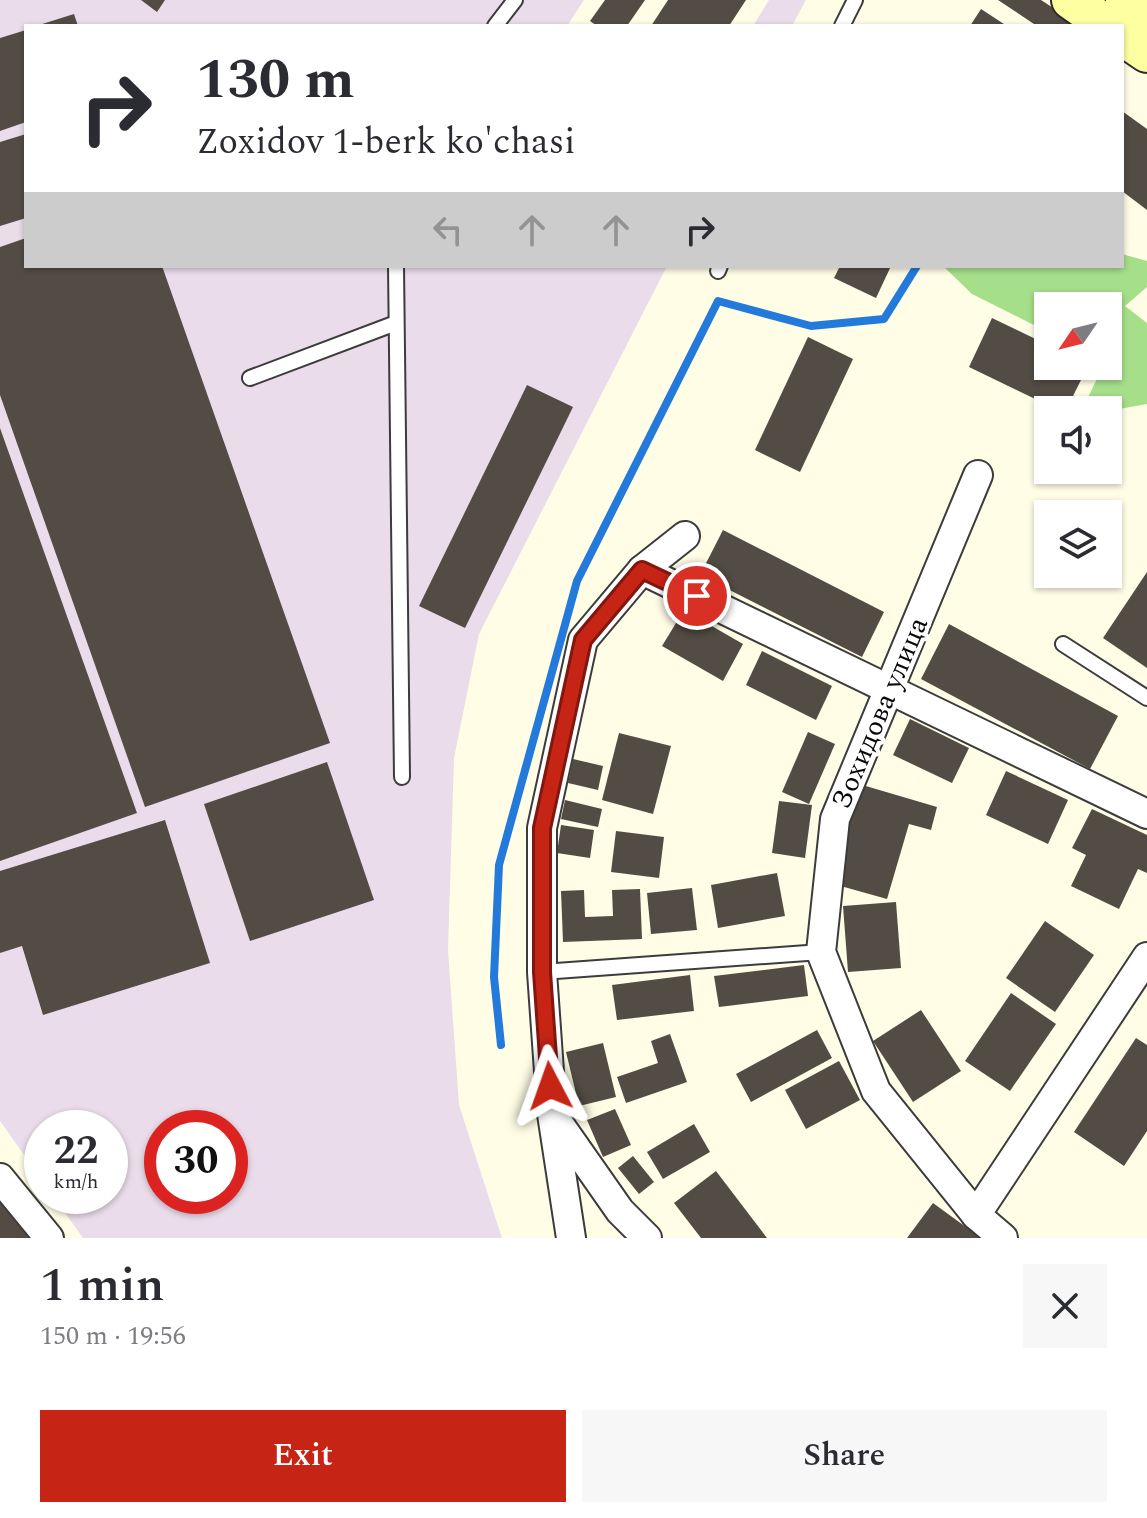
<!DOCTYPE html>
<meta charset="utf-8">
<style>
:root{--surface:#fff;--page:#f7f7f7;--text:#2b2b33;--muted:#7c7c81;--accent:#c62415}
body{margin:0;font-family:Spectral,serif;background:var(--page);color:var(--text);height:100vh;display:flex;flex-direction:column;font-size:30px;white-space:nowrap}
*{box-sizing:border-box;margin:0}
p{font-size:26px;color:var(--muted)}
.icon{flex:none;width:44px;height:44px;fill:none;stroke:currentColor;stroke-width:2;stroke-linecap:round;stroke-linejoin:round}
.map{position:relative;height:1238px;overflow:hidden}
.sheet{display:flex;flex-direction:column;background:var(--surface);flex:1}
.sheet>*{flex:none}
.top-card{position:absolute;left:24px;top:24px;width:1100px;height:244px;border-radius:0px;box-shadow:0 2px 6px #0004;background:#fff;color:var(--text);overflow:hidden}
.needle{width:52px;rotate:235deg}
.fabs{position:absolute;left:1034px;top:292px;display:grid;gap:16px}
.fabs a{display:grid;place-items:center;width:88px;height:88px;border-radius:0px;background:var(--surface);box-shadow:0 2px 6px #0004;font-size:40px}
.speed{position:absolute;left:24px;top:1110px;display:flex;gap:16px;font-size:40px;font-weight:700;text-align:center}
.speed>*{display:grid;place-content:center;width:104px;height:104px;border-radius:50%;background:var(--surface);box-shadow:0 2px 6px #0004;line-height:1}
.speed small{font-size:20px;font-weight:400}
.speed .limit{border:12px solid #d22;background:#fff;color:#111}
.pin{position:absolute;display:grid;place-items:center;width:68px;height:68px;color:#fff;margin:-34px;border:4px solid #fff;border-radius:50%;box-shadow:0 2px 8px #0007}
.me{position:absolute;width:88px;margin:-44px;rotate:356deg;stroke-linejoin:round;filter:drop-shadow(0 0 6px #0008)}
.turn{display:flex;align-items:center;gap:28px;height:168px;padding:0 40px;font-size:36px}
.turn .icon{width:104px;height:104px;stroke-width:2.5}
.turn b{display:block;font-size:56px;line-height:68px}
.lanes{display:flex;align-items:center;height:76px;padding:0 40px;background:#0003;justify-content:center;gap:40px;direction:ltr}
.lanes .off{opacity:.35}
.round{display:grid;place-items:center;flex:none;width:84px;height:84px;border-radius:0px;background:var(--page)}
.headline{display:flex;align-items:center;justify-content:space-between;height:136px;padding:0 40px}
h1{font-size:48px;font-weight:600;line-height:60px}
.action{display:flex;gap:16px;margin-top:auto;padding:16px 40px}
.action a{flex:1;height:92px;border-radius:0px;background:var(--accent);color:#fff;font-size:32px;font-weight:600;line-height:92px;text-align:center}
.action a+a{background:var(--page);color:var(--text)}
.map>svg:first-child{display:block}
</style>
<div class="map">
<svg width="1147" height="1238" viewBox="0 0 1147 1238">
<rect width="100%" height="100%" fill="#fffde6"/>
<g fill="#eadcea" fill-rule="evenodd">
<path d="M0,0H584L567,26H26V266H667L479,634L454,758L448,950L459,1105L502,1238H83L53,1196H110V1128H42V1180L0,1121ZM162,1128H230V1196H162Z"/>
<path d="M769,0H806L792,26H753Z"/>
</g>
<path fill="#a5df8a" d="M1122,254L1147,261V287L1125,306L1147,323V404L1108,411L1082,410L1103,366H1108V306H1048V332L972,294L943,266H1122Z"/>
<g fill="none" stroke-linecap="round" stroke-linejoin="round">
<path stroke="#247adb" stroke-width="8" d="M501,1045L494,977L499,865L577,581L718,301L811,326L884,319L917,266"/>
</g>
<g fill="#534c45">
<path d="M141,0H165L157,12Z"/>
<path d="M605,0H645L627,26H597L590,21Z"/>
<path d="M668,0H746L729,26H651Z"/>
<path d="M998,0H1041L1081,26H1037Z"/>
<path d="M981,9L1007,26H970Z"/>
<path d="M74,14L78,26H39V25Z"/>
<path d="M26,30V122L0,131V38Z"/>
<path d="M1122,111L1147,129V210L1122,191Z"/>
<path d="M26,134V218L0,226V142Z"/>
<path d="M26,238V266H162L330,743L145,807L0,395V247Z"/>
<path d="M840,266H891L876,298L834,278Z"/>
<path d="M992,318L1048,345V366H1088L1066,410H1058L969,367Z"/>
<path d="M808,337L853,359L800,472L755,450Z"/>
<path d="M527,385L573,407L465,628L419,606Z"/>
<path d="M0,428L137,813L0,861Z"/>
<path d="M723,530L884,612L862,657L700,575Z"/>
<path d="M1147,572V668L1103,638Z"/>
<path d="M684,610L743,644L723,681L662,646Z"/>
<path d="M949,624L1118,716L1090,769L921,679Z"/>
<path d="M762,651L832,686L816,720L746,685Z"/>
<path d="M910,719L969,748L952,783L893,755Z"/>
<path d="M808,732L835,744L809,804L782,792Z"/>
<path d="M619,733L671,746L653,814L602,800Z"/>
<path d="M573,759L603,766L598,790L568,783Z"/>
<path d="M327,762L374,900L250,941L204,804Z"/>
<path d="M1006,771L1068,800L1048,844L986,815Z"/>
<path d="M859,784L937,807L931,830L909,824L887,899L830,883Z"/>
<path d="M565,800L602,809L598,827L561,819Z"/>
<path d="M779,801L812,805L805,858L772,853Z"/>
<path d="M1092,809L1147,835V873L1138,869L1119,909L1071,886L1086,855L1072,848Z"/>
<path d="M165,820L210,963L43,1015L22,946L0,953V871Z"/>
<path d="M561,825L594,830L590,858L557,853Z"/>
<path d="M616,831L664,837L659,878L611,872Z"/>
<path d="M777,873L785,916L718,928L711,885Z"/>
<path d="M692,888L697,930L651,934L647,893Z"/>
<path d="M640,889L642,939L563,942L561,891L584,890L585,917L613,916L612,890Z"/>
<path d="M896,902L901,968L848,972L843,906Z"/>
<path d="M1045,921L1094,955L1055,1012L1006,978Z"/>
<path d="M804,965L808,996L719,1007L714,976Z"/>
<path d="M690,975L694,1011L617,1020L612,985Z"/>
<path d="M1011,993L1056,1024L1010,1091L965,1061Z"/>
<path d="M921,1010L961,1071L913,1102L873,1041Z"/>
<path d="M817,1030L832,1058L751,1102L736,1074Z"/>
<path d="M670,1034L687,1082L626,1103L617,1077L658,1063L651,1041Z"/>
<path d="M1136,1038L1147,1045V1131L1124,1166L1074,1132Z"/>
<path d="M603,1043L616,1097L579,1106L566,1052Z"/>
<path d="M839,1061L860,1100L806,1129L785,1090Z"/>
<path d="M615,1109L631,1145L603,1157L587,1120Z"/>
<path d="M694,1124L710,1152L663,1179L647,1152Z"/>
<path d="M633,1156L654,1182L639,1194L618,1168Z"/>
<path d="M716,1171L767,1238H701L674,1203Z"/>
<path d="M0,1201L33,1238H0Z"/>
<path d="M933,1203L981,1238H907Z"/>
</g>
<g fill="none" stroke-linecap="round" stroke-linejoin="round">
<defs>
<g id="service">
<path d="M495,26L515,0"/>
<path d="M842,26L855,0"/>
<path d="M396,266L402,777"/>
<path d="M718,271L720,266"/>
<path d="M250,378L396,323"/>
<path d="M1063,644L1147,698"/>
<path d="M542,972L821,952"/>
</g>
<g id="minor">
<path d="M978,475L835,819L821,952L876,1091L976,1215L1003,1238"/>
<path d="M642,570L1147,814"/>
<path d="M557,1121L620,1211L647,1238"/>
<path d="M0,1178L49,1238"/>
<path d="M976,1215L1147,957"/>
<path d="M571,1238L552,1114L542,972V828L583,640L642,570L685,536"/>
</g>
<g id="secondary">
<path d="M1071,0L1108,26"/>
<path d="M1125,0L1147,16"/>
<path d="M1122,36L1147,53"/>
</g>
</defs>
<use href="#service" stroke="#3c3c3c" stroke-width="18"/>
<use href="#minor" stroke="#3c3c3c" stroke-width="32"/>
<use href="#secondary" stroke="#2b2b2b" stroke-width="42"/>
<use href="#service" stroke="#fff" stroke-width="14"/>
<use href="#minor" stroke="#fff" stroke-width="28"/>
<use href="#secondary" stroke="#fdffa1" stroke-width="38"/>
</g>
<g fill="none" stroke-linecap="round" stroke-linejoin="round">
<defs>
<path id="route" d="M550,1086L542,972V828L583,640L642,570L697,596"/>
</defs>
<use href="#route" stroke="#81170e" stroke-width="20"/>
<use href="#route" stroke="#c62415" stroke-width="14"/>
</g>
<g text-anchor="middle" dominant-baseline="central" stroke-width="8" stroke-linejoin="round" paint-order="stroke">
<g font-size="28" fill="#090909" stroke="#fff">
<text transform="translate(880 713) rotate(-67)">Зохидова улица</text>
</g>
</g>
</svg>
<div class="fabs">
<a><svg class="needle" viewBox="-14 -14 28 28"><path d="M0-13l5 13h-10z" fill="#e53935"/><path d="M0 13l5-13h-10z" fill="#7c7c81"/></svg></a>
<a><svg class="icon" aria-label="sound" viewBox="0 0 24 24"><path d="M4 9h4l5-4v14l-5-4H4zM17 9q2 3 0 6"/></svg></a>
<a><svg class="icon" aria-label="layers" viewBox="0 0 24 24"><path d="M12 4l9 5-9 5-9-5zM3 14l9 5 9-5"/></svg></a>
</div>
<div class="speed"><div>22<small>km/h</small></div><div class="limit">30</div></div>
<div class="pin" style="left:697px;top:596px;background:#d93025"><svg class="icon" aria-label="arrive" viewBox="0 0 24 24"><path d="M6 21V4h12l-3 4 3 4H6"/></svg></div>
<svg class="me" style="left:550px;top:1086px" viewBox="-20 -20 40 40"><path d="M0-17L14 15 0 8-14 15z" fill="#c62415" stroke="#fff" stroke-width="4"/></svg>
<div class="top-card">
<div class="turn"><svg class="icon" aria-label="right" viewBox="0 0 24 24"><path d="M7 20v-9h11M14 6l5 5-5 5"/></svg><div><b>130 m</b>Zoxidov 1-berk ko'chasi</div></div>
<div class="lanes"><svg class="icon off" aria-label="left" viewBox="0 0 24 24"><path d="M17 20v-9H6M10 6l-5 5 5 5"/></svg><svg class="icon off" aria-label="ahead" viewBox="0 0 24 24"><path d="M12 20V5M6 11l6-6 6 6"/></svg><svg class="icon off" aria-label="ahead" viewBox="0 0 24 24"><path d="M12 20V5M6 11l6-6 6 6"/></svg><svg class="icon" aria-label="right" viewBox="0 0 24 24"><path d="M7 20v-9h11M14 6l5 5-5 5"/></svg></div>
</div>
</div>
<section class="sheet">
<div class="headline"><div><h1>1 min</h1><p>150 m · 19:56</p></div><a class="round"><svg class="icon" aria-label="close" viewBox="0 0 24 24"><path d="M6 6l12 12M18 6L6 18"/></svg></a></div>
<div class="action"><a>Exit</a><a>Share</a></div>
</section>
